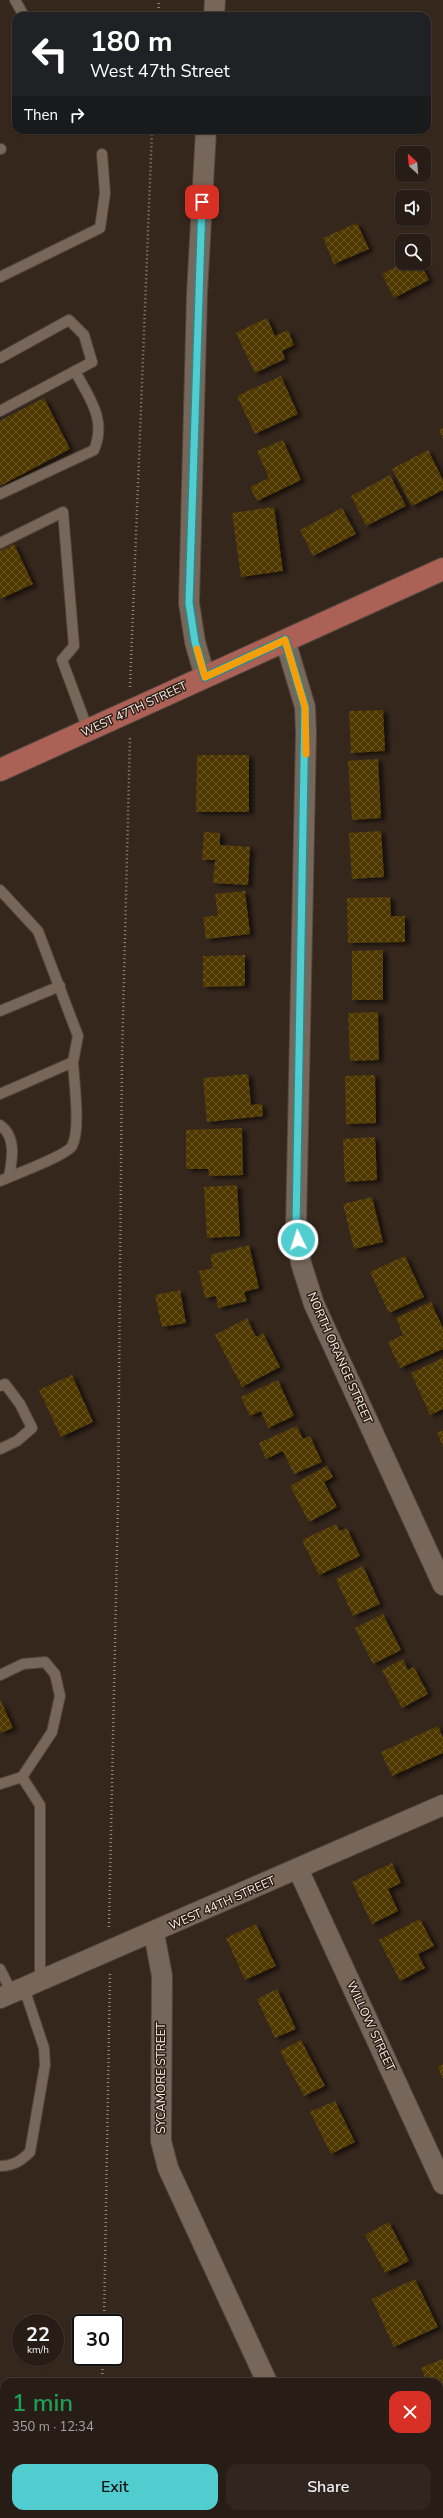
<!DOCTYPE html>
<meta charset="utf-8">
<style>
:root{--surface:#281d16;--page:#30261f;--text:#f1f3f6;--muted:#a5a2a1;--line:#443b35;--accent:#52cdcf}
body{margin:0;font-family:"Nunito Sans",sans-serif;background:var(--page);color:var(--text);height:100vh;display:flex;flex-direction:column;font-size:15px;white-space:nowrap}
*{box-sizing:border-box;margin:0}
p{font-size:13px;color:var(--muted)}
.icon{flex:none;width:22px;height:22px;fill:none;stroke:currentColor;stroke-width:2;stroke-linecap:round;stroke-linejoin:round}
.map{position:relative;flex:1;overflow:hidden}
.drawer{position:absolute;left:0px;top:2378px;width:443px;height:140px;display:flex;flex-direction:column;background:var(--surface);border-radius:12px 12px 0 0;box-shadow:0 1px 3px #0004,0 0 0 1px var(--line)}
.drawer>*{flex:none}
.hud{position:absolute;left:12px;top:12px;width:419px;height:122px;border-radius:12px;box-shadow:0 1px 3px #0004,0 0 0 1px var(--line);background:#202124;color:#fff;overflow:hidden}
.needle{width:26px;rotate:334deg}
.tools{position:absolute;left:395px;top:146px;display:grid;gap:8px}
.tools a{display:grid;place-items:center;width:36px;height:36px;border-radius:8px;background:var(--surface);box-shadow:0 1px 3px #0004,0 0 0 1px var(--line);font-size:20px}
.speed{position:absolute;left:12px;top:2314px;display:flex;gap:8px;font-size:20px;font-weight:700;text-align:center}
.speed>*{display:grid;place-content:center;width:52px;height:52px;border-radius:50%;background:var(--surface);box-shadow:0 1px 3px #0004,0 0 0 1px var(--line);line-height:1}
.speed small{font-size:10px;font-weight:400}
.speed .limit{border:2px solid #111;border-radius:6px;background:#fff;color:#111}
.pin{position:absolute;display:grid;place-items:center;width:34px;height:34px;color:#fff;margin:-17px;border-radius:8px;box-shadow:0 2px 6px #0006}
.me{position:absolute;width:44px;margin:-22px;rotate:356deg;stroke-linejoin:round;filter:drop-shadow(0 0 3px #0008)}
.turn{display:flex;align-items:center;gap:14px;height:84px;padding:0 12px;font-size:18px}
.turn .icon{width:52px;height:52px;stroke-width:2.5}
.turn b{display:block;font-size:28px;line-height:34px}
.then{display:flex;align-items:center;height:38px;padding:0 12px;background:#0003;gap:8px;font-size:15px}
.round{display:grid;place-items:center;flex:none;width:42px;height:42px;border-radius:12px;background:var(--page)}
.headline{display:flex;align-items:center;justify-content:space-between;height:68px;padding:0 12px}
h1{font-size:24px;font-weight:600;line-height:30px;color:#1e9e55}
.cta{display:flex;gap:8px;margin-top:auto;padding:8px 12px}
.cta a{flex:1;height:46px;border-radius:12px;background:var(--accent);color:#111;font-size:16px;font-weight:600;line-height:46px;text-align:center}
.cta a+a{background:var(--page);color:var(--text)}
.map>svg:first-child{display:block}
</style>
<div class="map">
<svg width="443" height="2518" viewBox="0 0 443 2518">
<defs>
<pattern id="building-cross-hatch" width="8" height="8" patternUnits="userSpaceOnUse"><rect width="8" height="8" fill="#4f3902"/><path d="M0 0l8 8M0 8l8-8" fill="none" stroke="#695627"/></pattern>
<filter id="shadow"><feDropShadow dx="4.5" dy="2.5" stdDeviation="2" flood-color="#0009"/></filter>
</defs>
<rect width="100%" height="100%" fill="#36271d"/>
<g fill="url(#building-cross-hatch)" filter="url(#shadow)">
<path d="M357,223L369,249L334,264L323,238Z"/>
<path d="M403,263H420L429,280L394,298L382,274Z"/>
<path d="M267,318L275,336L288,330L294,345L282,351L285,359L255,373L236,333Z"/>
<path d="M281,376L298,414L255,434L237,396Z"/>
<path d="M44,398L70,449L0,486V421Z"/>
<path d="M443,428V439L439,429Z"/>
<path d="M283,440L301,480L257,501L250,487L269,478L257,451Z"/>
<path d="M428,450L443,480V490L412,506L392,469Z"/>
<path d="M390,475L406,506L366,526L351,496Z"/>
<path d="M274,507L283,571L241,577L232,513Z"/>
<path d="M342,508L356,534L313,556L300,530Z"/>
<path d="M14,544L33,584L0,599V551Z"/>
<path d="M383,710L385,751L351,753L349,711Z"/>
<path d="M197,755H249V812H196Z"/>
<path d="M378,759L381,818L352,820L348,761Z"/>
<path d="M381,831L384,877L352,879L349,833Z"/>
<path d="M204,832L220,833V845L250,847L248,885L213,883L215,860H202Z"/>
<path d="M245,891L250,934L206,939L203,917L218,915L215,894Z"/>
<path d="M390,897L391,916H405V942L348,943L347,898Z"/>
<path d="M383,950V1000H352V951Z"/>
<path d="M245,955V986L203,987V956Z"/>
<path d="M378,1012L379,1060L350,1061L348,1013Z"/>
<path d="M248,1074L251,1105L262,1104L263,1116L207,1122L203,1078Z"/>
<path d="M375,1075L376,1123L346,1124L345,1076Z"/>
<path d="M242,1128L243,1175L209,1176L208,1169H186V1130Z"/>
<path d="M375,1137L377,1180L345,1182L343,1139Z"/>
<path d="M237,1185L240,1236L207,1238L204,1187Z"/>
<path d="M372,1197L383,1242L354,1249L343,1204Z"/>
<path d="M249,1245L259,1288L244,1292L247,1301L218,1308L216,1296L205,1298L199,1271L213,1268L210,1255Z"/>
<path d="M405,1256L424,1297L389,1313L370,1272Z"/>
<path d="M180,1290L186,1323L162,1327L155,1295Z"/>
<path d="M431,1302L443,1328V1349L400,1368L388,1342L403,1335L396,1318Z"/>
<path d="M247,1318L256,1337L263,1333L280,1367L242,1387L215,1335Z"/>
<path d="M443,1358V1409L430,1415L411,1373Z"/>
<path d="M72,1375L93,1422L61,1437L39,1390Z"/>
<path d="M278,1380L294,1416L268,1428L261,1411L250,1416L241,1397Z"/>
<path d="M297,1426L303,1439L310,1436L322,1462L294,1474L283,1451L266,1459L259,1443Z"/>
<path d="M443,1430V1446L437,1433Z"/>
<path d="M327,1466L333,1477L324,1482L337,1507L309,1522L290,1486Z"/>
<path d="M336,1524L340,1531L347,1528L360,1556L319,1575L302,1540Z"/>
<path d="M363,1566L380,1604L353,1616L336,1579Z"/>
<path d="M383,1614L401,1650L373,1664L355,1628Z"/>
<path d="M403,1659L408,1670L414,1667L428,1694L402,1708L382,1670Z"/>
<path d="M0,1699L13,1728L0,1733Z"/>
<path d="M438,1726L443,1737V1753L392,1776L381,1752Z"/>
<path d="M392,1863L401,1883L388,1889L398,1911L372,1924L352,1882Z"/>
<path d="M420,1919L434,1946L418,1954L425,1968L400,1981L379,1940Z"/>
<path d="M256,1924L276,1966L245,1980L226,1938Z"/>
<path d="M277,1989L296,2029L275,2038L257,1999Z"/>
<path d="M301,2040L325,2086L304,2096L280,2051Z"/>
<path d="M443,2064V2079L438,2067Z"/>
<path d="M335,2101L355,2142L331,2154L310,2112Z"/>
<path d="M389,2222L409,2261L385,2273L365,2235Z"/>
<path d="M415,2279L438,2327L394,2347L372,2299Z"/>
<path d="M443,2359V2416L439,2418V2382H427L421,2368Z"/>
</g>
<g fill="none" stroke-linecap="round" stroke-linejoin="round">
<defs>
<g id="lane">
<path d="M15,0L24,16"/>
<path d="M0,149H1"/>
<path d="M0,277L100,228L105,193L102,154"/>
<path d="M0,358L69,320L84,335L92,362L0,411"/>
<path d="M0,494L94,450C107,419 89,398 75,371"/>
<path d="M0,543L63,512L74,646L62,660L88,730"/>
<path d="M0,890L38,931L78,1036L73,1062"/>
<path d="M0,1011L60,986"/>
<path d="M0,1094L73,1062C74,1082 81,1130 72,1146C66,1156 13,1175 0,1181"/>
<path d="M0,1125C17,1137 12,1160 9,1177"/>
<path d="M0,1386L5,1384L20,1404L32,1428L17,1441L0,1449"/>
<path d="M0,1675L23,1664L45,1662L55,1674L60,1696L52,1732L22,1777L0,1784"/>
<path d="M22,1777L40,1805V1981"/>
<path d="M0,1969L12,1993"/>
<path d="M0,2166C13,2166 21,2161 30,2152L45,2065L44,2048L24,1988"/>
<path d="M0,2507L4,2505"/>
</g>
<g id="street">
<path d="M214,16L215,0"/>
<path d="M285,640L305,707L306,733L296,1228L301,1263L314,1304L443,1585"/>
<path d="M205,677L195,642L189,603L197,294L206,130"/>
<path d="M298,1869L443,2184"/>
<path d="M154,1933L162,1976L161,2141L168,2168L267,2382"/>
<path d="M0,1998L443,1805"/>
<path d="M284,2518V2514"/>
</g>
<path id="primary" d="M0,770L443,569"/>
</defs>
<use href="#lane" stroke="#52463d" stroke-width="12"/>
<use href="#street" stroke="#52463d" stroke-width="22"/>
<use href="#primary" stroke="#52463d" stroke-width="24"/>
<g stroke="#958880" stroke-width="2.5" stroke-dasharray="1 3" stroke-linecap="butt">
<path d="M158,16L159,0"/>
<path d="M130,687L152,130"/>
<path d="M109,1927L118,1502L122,1057L130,736"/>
<path d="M104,2323L110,1974"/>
<path d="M102,2382L103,2357"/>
<path d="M100,2518V2514"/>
</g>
<use href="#lane" stroke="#77665a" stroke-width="10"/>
<use href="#street" stroke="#77665a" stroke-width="20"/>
<use href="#primary" stroke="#ab6156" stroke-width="22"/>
</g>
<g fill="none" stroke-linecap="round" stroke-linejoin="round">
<defs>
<path id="route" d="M202,202L189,603L195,642L205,677L285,640L305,707L296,1228L298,1240"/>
</defs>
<use href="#route" stroke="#358587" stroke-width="10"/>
<use href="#route" stroke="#52cdcf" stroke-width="7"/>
<path stroke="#f59e0b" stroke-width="7" d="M197,649L205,677L285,640L305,707L306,754"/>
</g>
<g text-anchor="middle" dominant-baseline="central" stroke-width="3" stroke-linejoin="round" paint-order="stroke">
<g font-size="12" fill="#faf0ea" stroke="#2c1e14">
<text transform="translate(134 709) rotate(-25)">WEST 47TH STREET</text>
<text transform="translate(340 1358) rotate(66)">NORTH ORANGE STREET</text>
<text transform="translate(222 1903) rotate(-24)">WEST 44TH STREET</text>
<text transform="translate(371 2026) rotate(65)">WILLOW STREET</text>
<text transform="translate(161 2078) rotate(-90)">SYCAMORE STREET</text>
</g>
</g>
</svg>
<div class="tools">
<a><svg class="needle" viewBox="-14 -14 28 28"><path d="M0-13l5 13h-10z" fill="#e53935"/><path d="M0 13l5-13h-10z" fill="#a5a2a1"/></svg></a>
<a><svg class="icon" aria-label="sound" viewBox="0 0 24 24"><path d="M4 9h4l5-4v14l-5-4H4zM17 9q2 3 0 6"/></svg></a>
<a><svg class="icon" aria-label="search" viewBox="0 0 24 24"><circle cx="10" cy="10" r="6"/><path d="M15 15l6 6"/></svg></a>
</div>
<div class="speed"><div>22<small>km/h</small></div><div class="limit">30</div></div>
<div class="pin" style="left:202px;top:202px;background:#d93025"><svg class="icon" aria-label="arrive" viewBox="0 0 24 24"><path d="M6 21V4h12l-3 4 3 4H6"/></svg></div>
<svg class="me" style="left:298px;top:1240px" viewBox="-20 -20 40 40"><circle r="17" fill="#52cdcf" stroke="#fff" stroke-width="3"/><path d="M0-11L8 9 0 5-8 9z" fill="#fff"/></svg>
<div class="hud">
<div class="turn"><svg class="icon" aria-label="left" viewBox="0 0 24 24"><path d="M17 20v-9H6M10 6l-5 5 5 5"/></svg><div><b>180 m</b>West 47th Street</div></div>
<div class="then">Then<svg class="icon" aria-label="right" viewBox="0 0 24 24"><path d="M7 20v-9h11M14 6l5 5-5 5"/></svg></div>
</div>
<section class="drawer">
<div class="headline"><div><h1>1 min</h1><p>350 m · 12:34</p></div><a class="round" style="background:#d93025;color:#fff"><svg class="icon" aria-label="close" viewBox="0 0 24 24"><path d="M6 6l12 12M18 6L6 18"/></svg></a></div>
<div class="cta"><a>Exit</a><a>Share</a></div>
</section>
</div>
